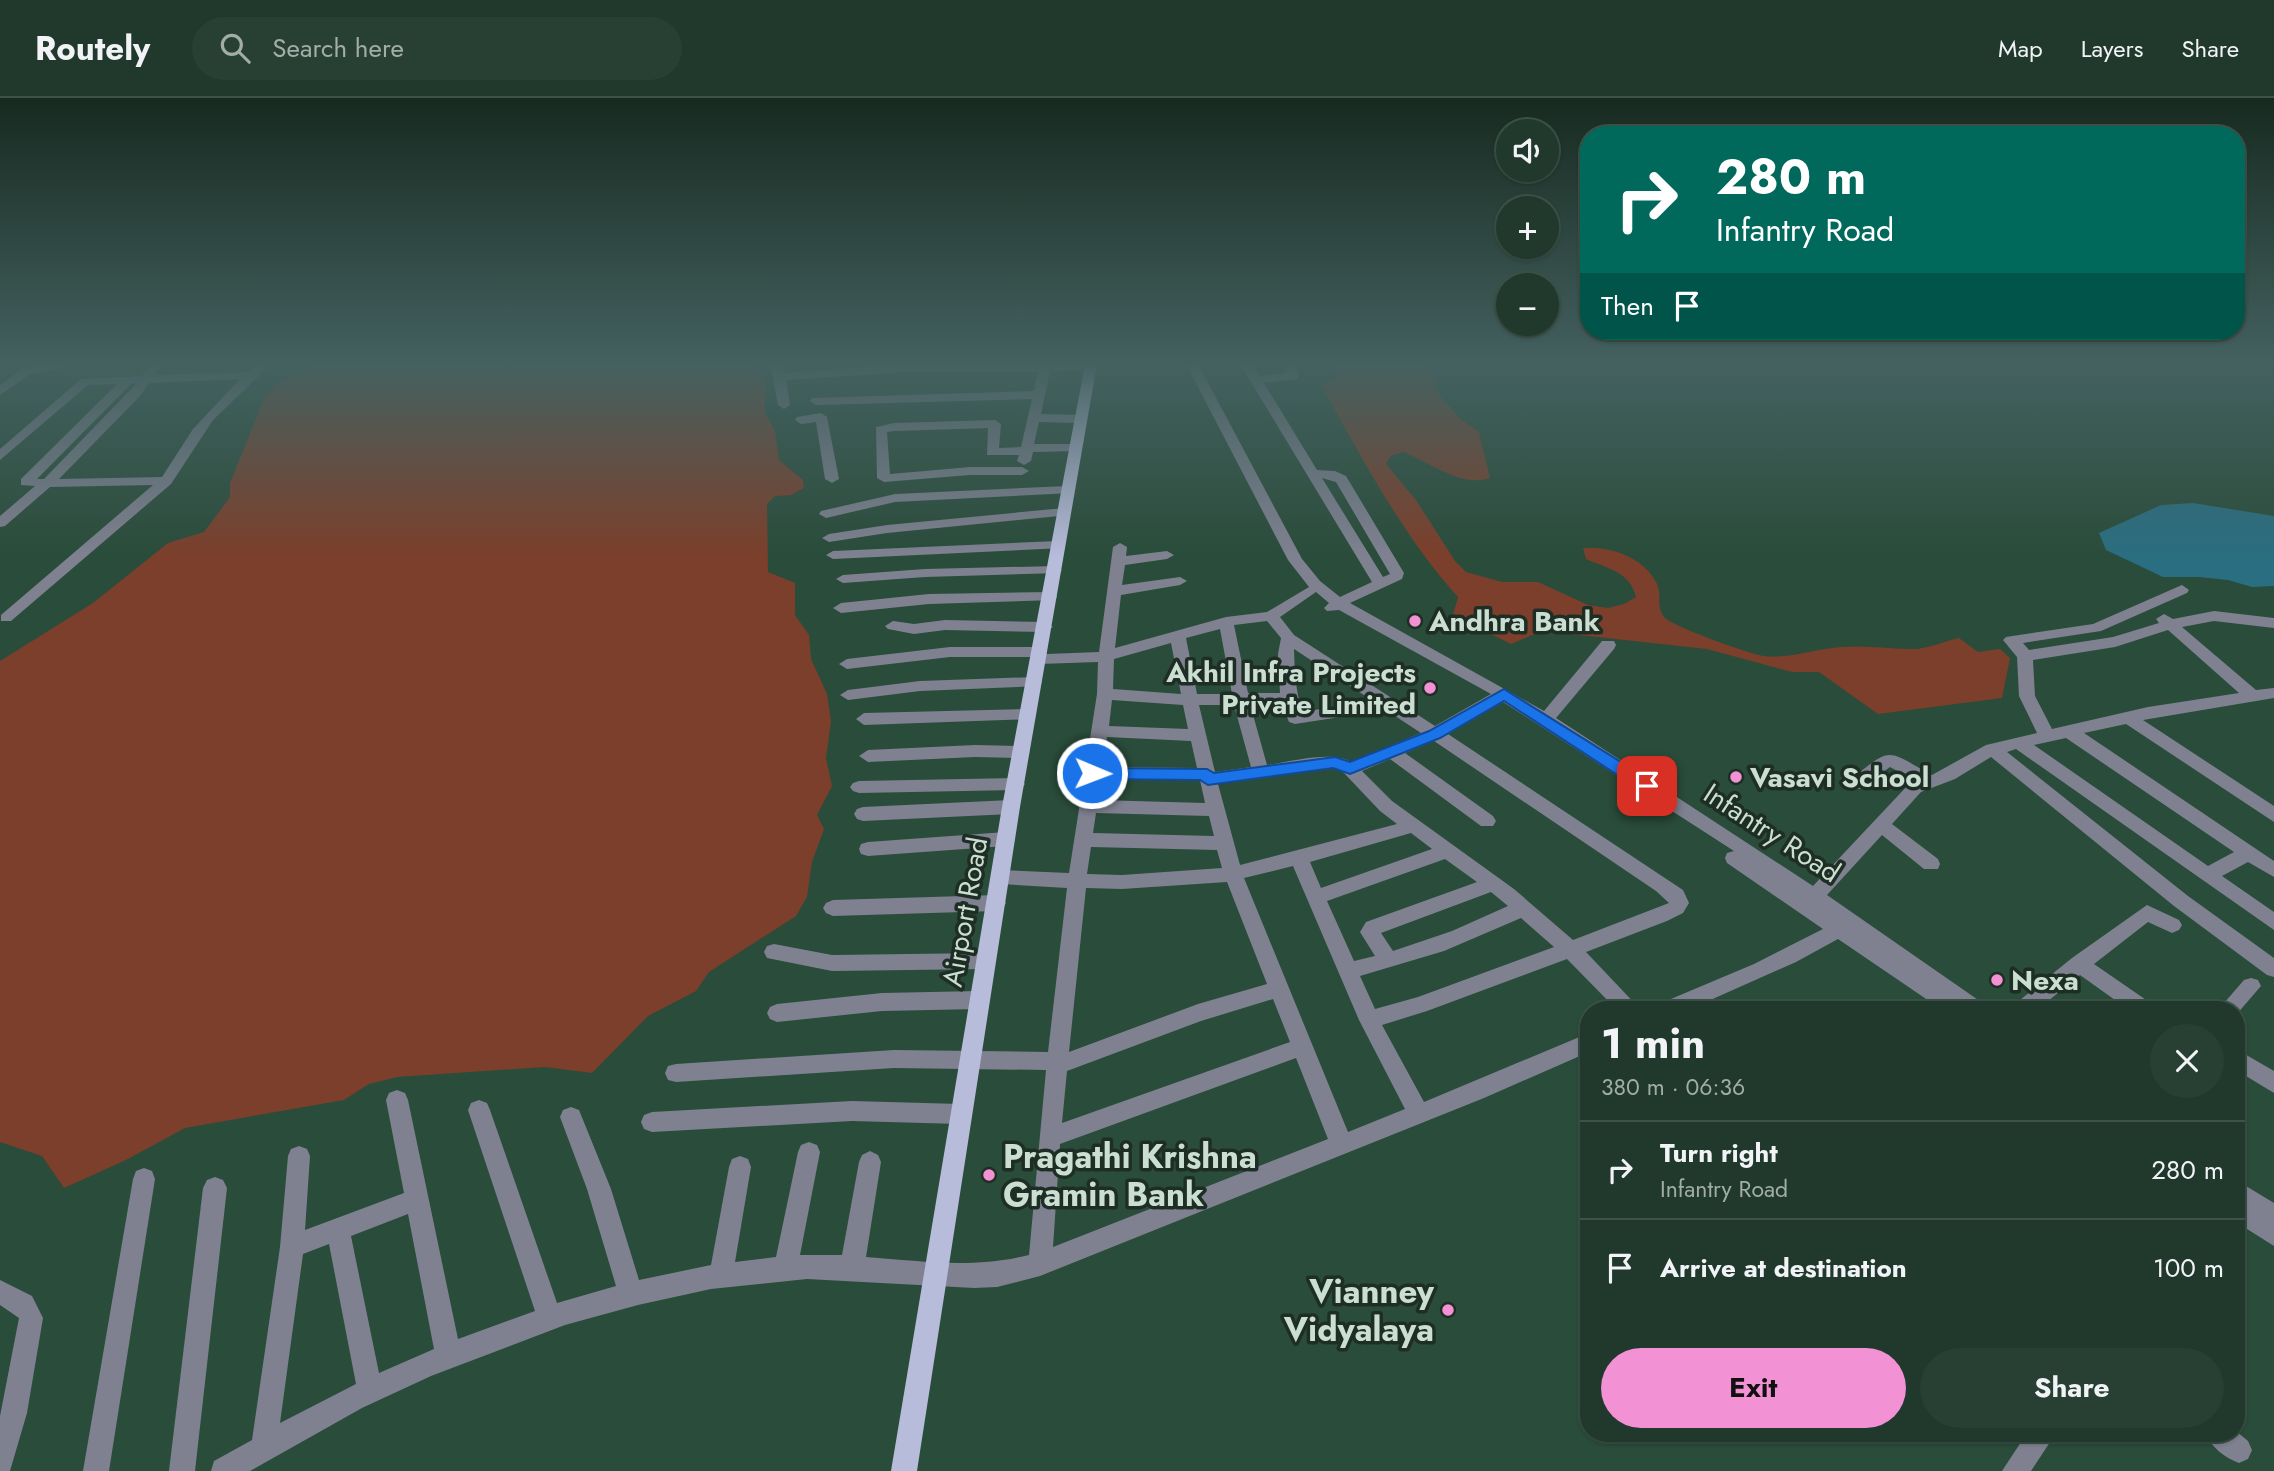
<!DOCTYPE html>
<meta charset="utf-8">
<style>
:root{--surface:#20392c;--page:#284034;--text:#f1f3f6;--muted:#a2aca9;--line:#3d5348;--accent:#f391d5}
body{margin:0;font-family:Jost,sans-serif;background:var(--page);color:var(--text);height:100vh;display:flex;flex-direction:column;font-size:26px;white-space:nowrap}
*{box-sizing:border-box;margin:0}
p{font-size:23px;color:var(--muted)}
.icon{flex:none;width:38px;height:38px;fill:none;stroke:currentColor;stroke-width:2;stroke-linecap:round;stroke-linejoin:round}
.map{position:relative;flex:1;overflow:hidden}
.sheet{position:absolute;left:1580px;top:903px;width:665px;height:441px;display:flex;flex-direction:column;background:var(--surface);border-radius:28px;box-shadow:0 2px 5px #0004,0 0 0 2px var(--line)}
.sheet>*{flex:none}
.banner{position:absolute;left:1580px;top:28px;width:665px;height:214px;border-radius:28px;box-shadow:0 2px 5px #0004,0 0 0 2px var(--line);background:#00695c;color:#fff;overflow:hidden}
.tools{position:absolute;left:1496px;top:21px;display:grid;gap:14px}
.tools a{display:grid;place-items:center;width:63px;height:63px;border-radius:50%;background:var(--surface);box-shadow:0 2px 5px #0004,0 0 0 2px var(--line);font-size:35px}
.pin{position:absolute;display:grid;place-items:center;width:60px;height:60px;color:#fff;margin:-30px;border-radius:14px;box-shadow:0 4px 10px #0006}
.me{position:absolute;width:77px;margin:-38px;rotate:91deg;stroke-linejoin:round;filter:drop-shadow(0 0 5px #0008)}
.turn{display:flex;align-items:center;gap:24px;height:147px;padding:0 21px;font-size:32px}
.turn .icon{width:91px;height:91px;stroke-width:2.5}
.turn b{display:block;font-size:49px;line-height:60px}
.then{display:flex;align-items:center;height:66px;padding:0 21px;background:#0003;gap:14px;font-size:26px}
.round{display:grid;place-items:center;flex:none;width:74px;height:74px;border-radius:37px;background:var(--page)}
.headline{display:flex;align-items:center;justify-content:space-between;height:119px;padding:0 21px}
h1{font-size:42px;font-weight:700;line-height:52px}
.button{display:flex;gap:14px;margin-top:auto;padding:14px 21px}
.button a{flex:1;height:80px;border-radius:42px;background:var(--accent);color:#111;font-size:28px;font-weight:700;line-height:80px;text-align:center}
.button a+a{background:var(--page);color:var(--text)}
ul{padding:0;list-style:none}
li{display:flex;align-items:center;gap:21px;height:98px;padding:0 21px;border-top:2px solid var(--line)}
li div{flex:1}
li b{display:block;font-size:26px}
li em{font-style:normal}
header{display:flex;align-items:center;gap:42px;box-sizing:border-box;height:98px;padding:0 35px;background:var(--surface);border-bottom:2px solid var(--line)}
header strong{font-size:33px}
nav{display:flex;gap:38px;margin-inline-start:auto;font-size:24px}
.search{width:490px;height:63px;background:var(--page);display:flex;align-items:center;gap:18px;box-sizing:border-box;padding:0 24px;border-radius:38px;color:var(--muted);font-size:26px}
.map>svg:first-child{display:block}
</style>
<header>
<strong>Routely</strong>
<div class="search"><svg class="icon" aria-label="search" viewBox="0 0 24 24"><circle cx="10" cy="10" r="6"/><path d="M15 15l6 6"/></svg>Search here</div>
<nav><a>Map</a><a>Layers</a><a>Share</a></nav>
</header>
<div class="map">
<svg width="2274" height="1373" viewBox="0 0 2274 1373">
<rect width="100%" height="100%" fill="#2a4c3a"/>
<g fill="#7c3f2b">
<path d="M312,266H755L766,290L764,313L775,333L779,362L803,382L804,390L791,397L775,398L767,406L768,474L795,485V517L809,537L811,561L827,596L831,623L826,660L832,688L817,717L824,731L812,764L807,799L796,818L709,874L696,893L648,918L592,975L545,969L397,979L369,986L344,1002L185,1030L126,1062L64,1090L42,1058L0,1044V563L93,505L168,445L204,434L230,399V385L265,299L277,286Z"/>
<path d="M1331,266H1430L1438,295L1459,320L1479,334L1490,380C1460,390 1431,364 1403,354L1391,358L1386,366L1416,402L1455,463L1466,474L1502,484H1538L1588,507L1608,510L1624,506L1636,499C1630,474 1607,470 1586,461L1583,450C1610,448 1643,459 1656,484C1663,496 1655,509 1665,520C1675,529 1749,556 1764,558C1791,561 1817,550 1844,549C1867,547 1890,551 1913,551C1927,551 1945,543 1959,540L1978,554L2000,551L2010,560L2002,600L1878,616L1819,574H1792L1707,551L1570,536L1549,530L1511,546L1453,517L1458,499C1402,437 1362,360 1321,287L1338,280Z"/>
</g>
<path fill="#2a6e81" d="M2193,405L2274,418V488L2252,489L2228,482L2199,479H2163L2106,452L2099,435L2161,407Z"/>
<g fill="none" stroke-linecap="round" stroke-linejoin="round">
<g fill="#7f8190" fill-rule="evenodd">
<path d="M49,266H83L30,276L0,297V287L23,270Z"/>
<path d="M151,266H163L155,277L248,274L257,266H271L213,322L171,386L11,523H1V517L153,387L50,389L5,428L0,429V418L35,388L21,387V381L117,286L88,287L0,362V351L81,281L142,278ZM240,281L193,331L162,379L59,381L140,298L149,285ZM137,285L44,381H37L131,286Z"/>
<path d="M770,266H782L784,275L904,266L1097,268L1091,272L1050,273L1041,316L1081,317L1087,321L1081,325L1039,324L1034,346H1075L1081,350L1080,353L1033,354L1031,363L1024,367L1017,363L1019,357H987L988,330L894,333L887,334L890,376L970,369H1022L1029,373L1022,377H970L884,384L877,380L876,329L894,325L995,322L1001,326L999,350L1021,349L1032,301L816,307L810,303L812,300L1034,293L1038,274H904L786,282L790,307L784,311L778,307Z"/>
<path d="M1186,266H1198L1302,461L1320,483L1340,499L1372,484L1240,266H1252L1260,278L1286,275L1283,266H1295L1299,278L1297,281L1264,285L1317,372L1335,373L1346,378L1404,475L1402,481L1350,505L1544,613L1602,543H1614L1616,547L1614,551L1556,620L1813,788L1909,686L1916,683L1890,669L1860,691H1848L1845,687L1848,683C1893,649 1883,650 1932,677L1986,647L2037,635L2019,598L2017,559L2003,542L2006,539L2093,526L2182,487L2189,492L2187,495L2101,533L2023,545L2029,552L2113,539L2159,525L2156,521L2164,516L2173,521L2214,513L2274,520V530L2214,523L2182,529L2256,592L2274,590V600L2143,622L2274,708V724L2126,626L2084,635L2274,763V779L2248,764L2222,778L2274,814V832L2016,651L2007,654L2188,798L2274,860V879L2267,877L2174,808L1991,659L1955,681L1921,694L1892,726L1938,761L1940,766L1938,771H1924L1882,737L1827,797L1984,906L1987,912H1933L1935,907L1838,841L1796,864L1688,912H1656L1659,906L1754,866L1823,831L1727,765L1725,760L1727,755L1734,753L1503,604L1448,636L1683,792L1689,805L1683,815L1667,823L1586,854L1641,912H1617L1567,861L1427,913L1382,927L1424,1004L1589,935V954L1484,1000L1040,1178L997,1189L974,1190L807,1181L711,1191L638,1207L565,1227L431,1278L362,1310L250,1373H211L214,1363L252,1342L280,1149L288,1058L291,1051L299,1048L307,1051L310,1058L305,1132L404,1095L386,1002L389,995L397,992L405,995L408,1002L458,1241L535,1213L468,1012L471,1005L479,1002L487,1005L490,1012L557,1205L616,1188L587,1091L560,1019L563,1012L571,1009L579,1012L611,1091L639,1182L711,1167L729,1069L732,1061L740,1058L748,1061L751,1069L735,1164L776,1159L798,1054L801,1047L809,1044L817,1047L820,1054L800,1157H842L859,1064L862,1057L870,1053L878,1057L881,1064L866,1159C923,1163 972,1171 1029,1157L1046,972L894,970L676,984L668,982L665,975L668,968L676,966L894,952L1048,954L1067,790L1000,786L993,784L991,779L993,774L1000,772L1069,775L1097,596L1098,564L1039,566L1033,565L1032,559H950L847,571L839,566L847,561L950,549H1040L1046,550L1047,556L1099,554L1113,449L1120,445L1127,449L1126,458L1167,453L1174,457L1167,461L1125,467L1122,487L1180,479L1187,483L1180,487L1121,497L1115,550L1226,519L1267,514L1309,489L1288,462ZM1322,380L1336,384L1390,476L1383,479ZM1316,494L1329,505L1324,510L1327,513L1339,512L1491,596L1435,628L1294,537L1280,519ZM1267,523L1281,540L1278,556L1280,595H1248L1234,527ZM1220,531L1232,596H1197L1186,540ZM2168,532L2239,595L2148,609L2052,631L2035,598L2033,562L2115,549ZM1171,545L1181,596L1113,591L1114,561ZM1294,551L1373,603L1301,614L1295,580ZM1112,602L1183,607L1188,631L1109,628ZM1250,606H1282L1289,624L1295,626L1386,612L1421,635L1351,664C1333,652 1289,664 1267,667ZM1199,607H1234L1251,669L1215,674ZM1107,639L1191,643L1197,670L1103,669ZM2066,640L2234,754L2208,768L2034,647ZM1434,643L1656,793L1669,805L1573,842L1514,791L1392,703L1362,673L1390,661L1481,728H1493L1496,723L1493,718L1405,655ZM1328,671H1338L1344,675L1380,713L1397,726L1240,767L1218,686ZM1101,681L1200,682L1205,705L1098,702ZM1096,715L1209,718L1214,738L1093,735ZM1411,735L1432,751L1321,790L1310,764ZM1091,749L1217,752L1222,770L1122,777L1087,776ZM1445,761L1477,784L1366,824L1360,834L1375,858L1354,863L1327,803ZM1293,768L1359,922L1405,1011L1348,1034L1244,780ZM1227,784L1267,886L1198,906L1069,954L1086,790L1122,791ZM1491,794L1508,808L1452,833L1393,853L1381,835ZM1521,820L1554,849L1418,899L1375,911L1360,878L1444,853ZM1273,901L1290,944L1062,1025L1067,973L1201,923ZM1296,960L1328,1041L1053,1149L1060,1046ZM408,1116L434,1251L379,1275L351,1138ZM329,1146L356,1286L280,1325L303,1156Z"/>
<path d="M821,315L827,319L839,381L832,385L825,381L816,324L801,326L795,322L797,319Z"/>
<path d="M1067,388L1074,392L1072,395L895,404L826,420L819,416L821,413L895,396Z"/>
<path d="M1064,410L1071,414L1069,417L887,435L829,444L822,440L829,436L887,427Z"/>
<path d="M1058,443L1065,447L1063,450L833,461L826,457L833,453Z"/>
<path d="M1055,468L1062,472L1060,475L925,479L843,485L836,481L843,477L925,471Z"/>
<path d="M1050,494L1055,496L1057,499L1055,502L929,506L841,515L833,510L841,505L929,496Z"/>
<path d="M945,522L1045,524L1053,529L1045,534L945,532L914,536L888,531L885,528L893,523L914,526Z"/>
<path d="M1034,579L1042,584L1040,588L920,593L848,602L840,597L848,592L920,583Z"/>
<path d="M1028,611L1036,617L1034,621L864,627L856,621L864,615Z"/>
<path d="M975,647L1021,648L1030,654L1021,660L975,659L868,664L859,658L868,652Z"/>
<path d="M1016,680L1022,682L1025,686L1022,690L1016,692L859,695L853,693L850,689L853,685L859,683Z"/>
<path d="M1011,702L1017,704L1020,709L1017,714L1011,716L863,723L857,721L854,716L857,711L863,709Z"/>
<path d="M1006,734L1012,736L1015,741L1012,746L1006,748L868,758L861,756L859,751L861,746L868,744Z"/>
<path d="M996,797L1003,800L1006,805L1003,810L996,813L833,818L826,815L823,810L826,805L833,802Z"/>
<path d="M2147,807L2179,822L2182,827L2179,832L2172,835L2148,824L2094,866L2152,906L2155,912H2129L2080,877L2037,912H2012L2015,906L2072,860Z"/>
<path d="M774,846L832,857L986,855L993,857L996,863L993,869L986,871L832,873L767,860L764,854L767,848Z"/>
<path d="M2251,880L2258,882L2261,888L2236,917V912H2218L2244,882Z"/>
<path d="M979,893L986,896L989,902L986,908L979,911L882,913L777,924L770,921L767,915L770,909L777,906L882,895Z"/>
<path d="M2236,951L2274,973V995L2236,972Z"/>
<path d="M852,1003L960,1006L968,1009L971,1016L968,1023L960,1026L852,1023L652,1034L644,1031L641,1024L644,1017L652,1014Z"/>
<path d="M144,1070L152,1073L155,1081L109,1373H83L133,1081L136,1073Z"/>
<path d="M215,1079L223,1082L227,1090L195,1373H169L203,1090L207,1082Z"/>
<path d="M2236,1082L2274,1105V1148L2236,1124Z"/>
<path d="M0,1182L32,1198L43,1220L27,1315L10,1373H0V1318L19,1220L0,1207Z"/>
<path d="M2236,1333L2248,1343L2252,1352L2248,1361L2239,1365C2225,1360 2211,1349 2205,1335H2236Z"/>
<path d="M2027,1335H2056L2031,1373H2002Z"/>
</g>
<path fill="#b8bcdb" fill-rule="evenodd" d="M1085,266H1097L1020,709L917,1373H891L1002,709Z"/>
</g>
<linearGradient id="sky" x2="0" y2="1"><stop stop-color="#172a20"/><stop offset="0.58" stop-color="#446160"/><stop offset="1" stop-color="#446160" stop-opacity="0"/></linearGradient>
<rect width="2274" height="459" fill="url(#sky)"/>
<path fill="#1a73e8" stroke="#114b97" stroke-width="2" d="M1504,591L1653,684L1655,688L1653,693H1642L1504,603L1440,640L1350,676L1333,670L1208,687L1200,682L1092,681L1084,675L1092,670L1207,671L1214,675L1335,659L1350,664L1429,633Z"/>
<g fill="#f391d5" stroke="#1f2e25" stroke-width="2.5">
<circle cx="1415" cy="523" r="7"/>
<circle cx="1430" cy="590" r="7"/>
<circle cx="1736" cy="679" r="7"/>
<circle cx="1997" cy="882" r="7"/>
<circle cx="989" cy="1077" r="7"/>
<circle cx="1448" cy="1212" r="7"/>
</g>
<g text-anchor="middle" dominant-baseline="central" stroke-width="7" stroke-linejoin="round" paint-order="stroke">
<g font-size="28" font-weight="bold" fill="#cbded2" stroke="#1f2e25" text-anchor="start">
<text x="1429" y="523">Andhra Bank</text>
<text x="1416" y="574" text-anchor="end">Akhil Infra Projects<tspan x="1416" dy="32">Private Limited</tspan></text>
<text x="1750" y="679">Vasavi School</text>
<text x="2011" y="882">Nexa</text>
</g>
<g font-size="28" fill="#cbded2" stroke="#1f2e25">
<text transform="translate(1772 735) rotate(33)">Infantry Road</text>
<text transform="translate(965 814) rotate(-80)">Airport Road</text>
</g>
<g font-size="33" font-weight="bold" fill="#cbded2" stroke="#1f2e25" text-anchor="start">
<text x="1003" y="1058">Pragathi Krishna<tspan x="1003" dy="38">Gramin Bank</tspan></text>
<text x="1434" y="1193" text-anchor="end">Vianney<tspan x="1434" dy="38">Vidyalaya</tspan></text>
</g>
</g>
</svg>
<div class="tools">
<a><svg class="icon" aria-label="sound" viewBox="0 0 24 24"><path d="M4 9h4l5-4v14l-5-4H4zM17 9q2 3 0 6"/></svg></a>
<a>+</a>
<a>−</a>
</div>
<div class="pin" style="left:1647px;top:688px;background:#d93025"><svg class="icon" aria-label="arrive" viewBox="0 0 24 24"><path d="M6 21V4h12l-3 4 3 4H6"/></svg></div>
<svg class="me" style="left:1092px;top:675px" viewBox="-20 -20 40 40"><circle r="17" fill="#1a73e8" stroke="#fff" stroke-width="3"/><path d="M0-11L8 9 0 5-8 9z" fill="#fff"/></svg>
<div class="banner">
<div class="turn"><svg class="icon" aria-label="right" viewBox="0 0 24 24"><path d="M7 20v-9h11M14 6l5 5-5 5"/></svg><div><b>280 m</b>Infantry Road</div></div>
<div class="then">Then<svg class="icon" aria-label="arrive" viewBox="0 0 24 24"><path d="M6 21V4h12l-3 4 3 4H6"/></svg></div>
</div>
<section class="sheet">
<div class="headline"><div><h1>1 min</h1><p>380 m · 06:36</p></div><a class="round"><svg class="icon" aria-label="close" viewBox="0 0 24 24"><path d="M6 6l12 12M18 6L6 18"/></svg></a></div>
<ul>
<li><svg class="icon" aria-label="right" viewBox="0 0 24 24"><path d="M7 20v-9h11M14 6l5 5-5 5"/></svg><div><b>Turn right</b><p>Infantry Road</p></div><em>280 m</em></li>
<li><svg class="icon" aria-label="arrive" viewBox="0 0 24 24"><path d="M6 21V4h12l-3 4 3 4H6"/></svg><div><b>Arrive at destination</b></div><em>100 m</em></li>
</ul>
<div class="button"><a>Exit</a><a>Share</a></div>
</section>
</div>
